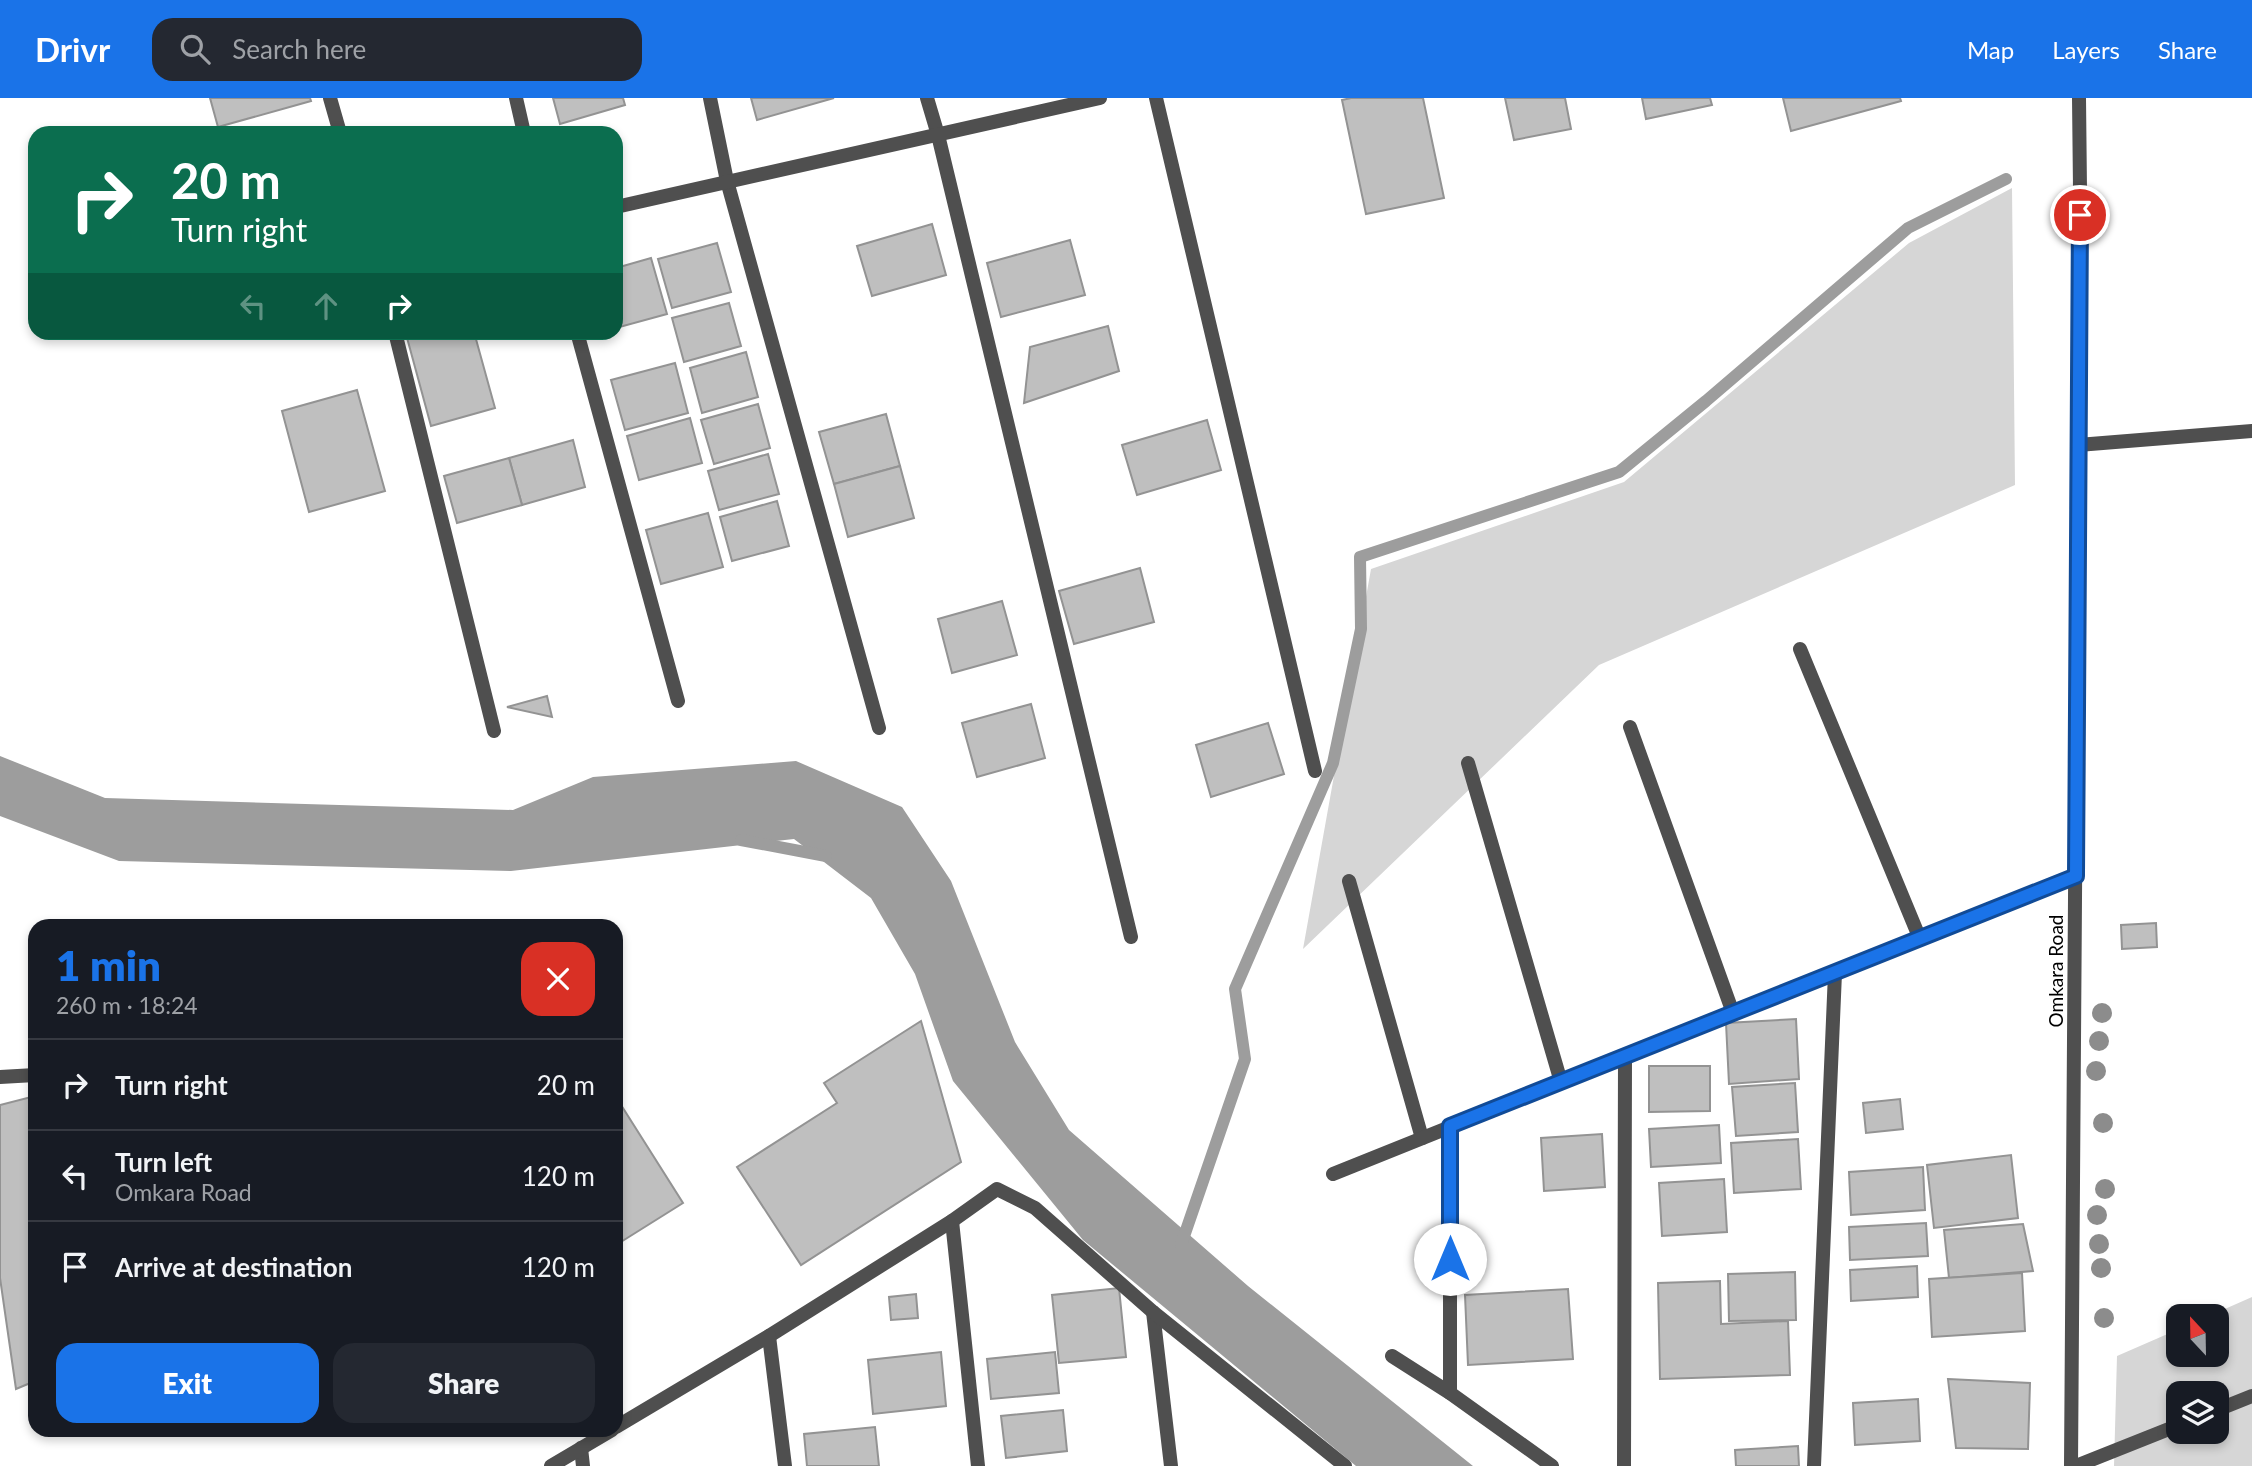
<!DOCTYPE html>
<meta charset="utf-8">
<style>
:root{--surface:#171b24;--page:#242831;--text:#f1f3f6;--muted:#9ea1a6;--line:#363941;--accent:#1a73e8}
body{margin:0;font-family:Lato,sans-serif;background:var(--page);color:var(--text);height:100vh;display:flex;flex-direction:column;font-size:26px;white-space:nowrap}
*{box-sizing:border-box;margin:0}
p{font-size:23px;color:var(--muted)}
.icon{flex:none;width:38px;height:38px;fill:none;stroke:currentColor;stroke-width:2;stroke-linecap:round;stroke-linejoin:round}
.map{position:relative;flex:1;overflow:hidden}
.details{position:absolute;left:28px;top:821px;width:595px;height:518px;display:flex;flex-direction:column;background:var(--surface);border-radius:21px;box-shadow:0 4px 10px #0003}
.details>*{flex:none}
.top-card{position:absolute;left:28px;top:28px;width:595px;height:214px;border-radius:21px;box-shadow:0 4px 10px #0003;background:#0b6e4f;color:#fff;overflow:hidden}
.needle{width:46px;rotate:338deg}
.tools{position:absolute;left:2166px;top:1206px;display:grid;gap:14px}
.tools a{display:grid;place-items:center;width:63px;height:63px;border-radius:14px;background:var(--surface);box-shadow:0 4px 10px #0003;font-size:35px}
.pin{position:absolute;display:grid;place-items:center;width:60px;height:60px;color:#fff;margin:-30px;border:4px solid #fff;border-radius:50%;box-shadow:0 2px 7px #0007}
.me{position:absolute;width:77px;margin:-38px;rotate:0deg;stroke-linejoin:round;filter:drop-shadow(0 0 5px #0008)}
.turn{display:flex;align-items:center;gap:24px;height:147px;padding:0 28px;font-size:32px}
.turn .icon{width:91px;height:91px;stroke-width:2.5}
.turn b{display:block;font-size:49px;line-height:60px}
.lanes{display:flex;align-items:center;height:66px;padding:0 28px;background:#0003;justify-content:center;gap:35px;direction:ltr}
.lanes .off{opacity:.35}
.round{display:grid;place-items:center;flex:none;width:74px;height:74px;border-radius:21px;background:var(--page)}
.overview{display:flex;align-items:center;justify-content:space-between;height:119px;padding:0 28px}
h1{font-size:42px;font-weight:800;line-height:52px;color:var(--accent)}
.primary-button{display:flex;gap:14px;margin-top:auto;padding:14px 28px}
.primary-button a{flex:1;height:80px;border-radius:21px;background:var(--accent);color:#fff;font-size:28px;font-weight:800;line-height:80px;text-align:center}
.primary-button a+a{background:var(--page);color:var(--text)}
ul{padding:0;list-style:none}
li{display:flex;align-items:center;gap:21px;height:91px;padding:0 28px;border-top:2px solid var(--line)}
li div{flex:1}
li b{display:block;font-size:26px}
li em{font-style:normal}
header{display:flex;align-items:center;gap:42px;box-sizing:border-box;height:98px;padding:0 35px;background:var(--accent);color:#fff}
header strong{font-size:33px}
nav{display:flex;gap:38px;margin-inline-start:auto;font-size:24px}
.search{width:490px;height:63px;background:var(--page);display:flex;align-items:center;gap:18px;box-sizing:border-box;padding:0 24px;border-radius:21px;color:var(--muted);font-size:26px}
.map>svg:first-child{display:block}
</style>
<header>
<strong>Drivr</strong>
<div class="search"><svg class="icon" aria-label="search" viewBox="0 0 24 24"><circle cx="10" cy="10" r="6"/><path d="M15 15l6 6"/></svg>Search here</div>
<nav><a>Map</a><a>Layers</a><a>Share</a></nav>
</header>
<div class="map">
<svg width="2252" height="1368" viewBox="0 0 2252 1368">
<rect width="100%" height="100%" fill="#fff"/>
<g fill="#d6d6d6" fill-rule="evenodd">
<path d="M2012,90L2015,387L1599,567L1303,851L1371,471L1624,384L1909,145Z"/>
<path d="M2252,1199V1368H2114L2117,1258L2179,1231V1256H2217V1218H2209ZM2179,1295H2217V1334H2179Z"/>
</g>
<path fill="#9d9d9d" d="M0,658L105,700L513,712L593,679L796,663L902,709L951,783L1015,944L1069,1032L1248,1188L1473,1368H1356L1083,1142L953,983L915,876L871,800L794,741L511,773L119,763L0,718Z"/>
<g fill="none" stroke-linecap="round" stroke-linejoin="round">
<g stroke="#9d9d9d" stroke-width="12">
<path d="M741,742L826,758"/>
<path d="M1181,1147L1245,961L1235,891L1333,665L1361,531L1360,459L1619,374L1706,303L1908,130L2006,81"/>
</g>
</g>
<g fill="#bfbfbf" stroke="#939393" stroke-width="2">
<path d="M210,0H310L311,3L218,29Z"/>
<path d="M553,0H623L625,7L560,26Z"/>
<path d="M751,0H834L757,22Z"/>
<path d="M1351,0H1423L1444,100L1366,116L1342,2Z"/>
<path d="M1505,0H1565L1571,31L1514,42Z"/>
<path d="M1642,0H1710L1712,7L1646,21Z"/>
<path d="M1783,0H1900L1901,3L1791,33Z"/>
<path d="M932,126L946,177L872,198L857,148Z"/>
<path d="M1070,142L1085,197L1001,219L987,165Z"/>
<path d="M717,145L731,194L672,210L658,161Z"/>
<path d="M651,160L667,216L616,230V170Z"/>
<path d="M729,205L741,248L684,264L672,220Z"/>
<path d="M1108,228L1119,273L1024,305L1030,249Z"/>
<path d="M410,234H474L495,310L431,328L406,236Z"/>
<path d="M746,254L758,299L702,315L690,270Z"/>
<path d="M675,265L688,315L625,332L611,282Z"/>
<path d="M357,292L385,393L309,414L282,313Z"/>
<path d="M758,306L770,350L714,366L701,322Z"/>
<path d="M886,316L900,368L834,386L819,334Z"/>
<path d="M690,320L702,365L639,382L627,338Z"/>
<path d="M1207,322L1221,372L1137,397L1122,347Z"/>
<path d="M573,342L585,389L522,407L509,360Z"/>
<path d="M768,356L779,396L719,412L708,373Z"/>
<path d="M509,360L522,407L457,425L444,378Z"/>
<path d="M900,368L914,420L848,439L834,386Z"/>
<path d="M777,403L789,448L732,463L720,419Z"/>
<path d="M708,415L723,469L661,486L646,432Z"/>
<path d="M1140,470L1154,524L1074,546L1059,493Z"/>
<path d="M1002,503L1017,557L952,575L938,521Z"/>
<path d="M547,598L552,619L507,609Z"/>
<path d="M1031,606L1045,660L977,679L962,625Z"/>
<path d="M1268,625L1284,676L1211,699L1196,647Z"/>
<path d="M2156,825L2157,849L2122,851L2121,827Z"/>
<path d="M1796,921L1799,981L1729,986L1726,925Z"/>
<path d="M921,923L961,1064L801,1167L737,1069L837,1005L824,985Z"/>
<path d="M1649,968H1710V1013L1649,1014Z"/>
<path d="M1795,985L1798,1034L1736,1038L1732,989Z"/>
<path d="M35,998V1283L16,1291L0,1180V1007Z"/>
<path d="M616,999L683,1105L616,1147Z"/>
<path d="M1900,1001L1903,1031L1866,1035L1863,1005Z"/>
<path d="M1719,1027L1721,1065L1651,1069L1649,1031Z"/>
<path d="M1602,1036L1605,1089L1544,1093L1541,1040Z"/>
<path d="M1798,1041L1801,1091L1734,1095L1731,1045Z"/>
<path d="M2011,1057L2018,1120L1934,1130L1927,1067Z"/>
<path d="M1923,1069L1925,1112L1851,1117L1849,1074Z"/>
<path d="M1724,1081L1727,1134L1662,1138L1659,1085Z"/>
<path d="M1926,1125L1928,1158L1850,1162L1849,1129Z"/>
<path d="M2023,1126L2033,1173L1949,1180L1944,1132Z"/>
<path d="M1917,1168L1918,1199L1851,1203L1850,1172Z"/>
<path d="M1795,1174L1796,1222L1729,1223L1728,1176Z"/>
<path d="M2022,1175L2025,1233L1932,1239L1929,1181Z"/>
<path d="M1720,1183L1721,1226L1788,1223L1790,1277L1660,1281L1658,1185Z"/>
<path d="M1119,1190L1126,1259L1059,1265L1052,1197Z"/>
<path d="M1568,1191L1573,1261L1468,1267L1465,1197Z"/>
<path d="M916,1196L918,1220L891,1222L889,1199Z"/>
<path d="M941,1254L946,1308L873,1316L868,1262Z"/>
<path d="M1055,1254L1059,1295L991,1301L987,1261Z"/>
<path d="M1948,1281L2030,1285L2028,1351L1956,1350Z"/>
<path d="M1918,1301L1920,1343L1855,1347L1853,1305Z"/>
<path d="M1063,1312L1067,1353L1006,1360L1001,1318Z"/>
<path d="M875,1329L879,1368H807L804,1336Z"/>
<path d="M1798,1348L1799,1368H1736L1735,1352Z"/>
</g>
<g fill="none" stroke-linecap="round" stroke-linejoin="round">
<g stroke="#4f4f4f" stroke-width="14">
<path d="M330,0L340,35"/>
<path d="M516,0L524,35"/>
<path d="M710,0L727,83L879,630"/>
<path d="M927,0L938,37L1131,839"/>
<path d="M1156,0L1315,673"/>
<path d="M616,109L1100,0"/>
<path d="M395,234L494,633"/>
<path d="M577,234L678,603"/>
<path d="M2078,347L2252,333"/>
<path d="M1800,551L1920,841"/>
<path d="M1630,629L1733,915"/>
<path d="M1468,665L1561,984"/>
<path d="M1349,783L1422,1040"/>
<path d="M0,979L35,977"/>
<path d="M1333,1076L2075,778"/>
<path d="M952,1123L978,1368"/>
<path d="M1153,1214L1171,1368"/>
<path d="M769,1238L952,1123L997,1091L1035,1110L1153,1214L1345,1368"/>
<path d="M1392,1258L1450,1295L1552,1368"/>
<path d="M1450,1295V1028"/>
<path d="M2217,1312L2252,1298"/>
<path d="M616,1329L769,1238L785,1368"/>
<path d="M581,1350L583,1368"/>
<path d="M551,1368L612,1332"/>
<path d="M1624,1368L1625,958"/>
<path d="M1814,1368L1835,875"/>
<path d="M2076,1368L2179,1327"/>
</g>
<path stroke="#4f4f4f" stroke-width="14" d="M2071,1368L2080,91L2079,0"/>
</g>
<g fill="#8c8c8c">
<circle cx="2102" cy="915" r="10"/>
<circle cx="2099" cy="943" r="10"/>
<circle cx="2096" cy="973" r="10"/>
<circle cx="2103" cy="1025" r="10"/>
<circle cx="2105" cy="1091" r="10"/>
<circle cx="2097" cy="1117" r="10"/>
<circle cx="2099" cy="1146" r="10"/>
<circle cx="2101" cy="1170" r="10"/>
<circle cx="2104" cy="1220" r="10"/>
</g>
<g fill="none" stroke-linecap="round" stroke-linejoin="round">
<defs>
<path id="route" d="M1450,1161V1028L2076,778L2080,117"/>
</defs>
<use href="#route" stroke="#114b97" stroke-width="18"/>
<use href="#route" stroke="#1a73e8" stroke-width="12"/>
</g>
<g text-anchor="middle" dominant-baseline="central" stroke-width="5" stroke-linejoin="round" paint-order="stroke">
<g font-size="19" fill="#000" stroke="#fff">
<text transform="translate(2055 873) rotate(-90)">Omkara Road</text>
</g>
</g>
</svg>
<div class="tools">
<a><svg class="needle" viewBox="-14 -14 28 28"><path d="M0-13l5 13h-10z" fill="#e53935"/><path d="M0 13l5-13h-10z" fill="#9ea1a6"/></svg></a>
<a><svg class="icon" aria-label="layers" viewBox="0 0 24 24"><path d="M12 4l9 5-9 5-9-5zM3 14l9 5 9-5"/></svg></a>
</div>
<div class="pin" style="left:2080px;top:117px;background:#d93025"><svg class="icon" aria-label="arrive" viewBox="0 0 24 24"><path d="M6 21V4h12l-3 4 3 4H6"/></svg></div>
<svg class="me" style="left:1450px;top:1161px" viewBox="-20 -20 40 40"><circle r="19" fill="#fff"/><path d="M0-13L10 11 0 6-10 11z" fill="#1a73e8"/></svg>
<div class="top-card">
<div class="turn"><svg class="icon" aria-label="right" viewBox="0 0 24 24"><path d="M7 20v-9h11M14 6l5 5-5 5"/></svg><div><b>20 m</b>Turn right</div></div>
<div class="lanes"><svg class="icon off" aria-label="left" viewBox="0 0 24 24"><path d="M17 20v-9H6M10 6l-5 5 5 5"/></svg><svg class="icon off" aria-label="ahead" viewBox="0 0 24 24"><path d="M12 20V5M6 11l6-6 6 6"/></svg><svg class="icon" aria-label="right" viewBox="0 0 24 24"><path d="M7 20v-9h11M14 6l5 5-5 5"/></svg></div>
</div>
<section class="details">
<div class="overview"><div><h1>1 min</h1><p>260 m · 18:24</p></div><a class="round" style="background:#d93025;color:#fff"><svg class="icon" aria-label="close" viewBox="0 0 24 24"><path d="M6 6l12 12M18 6L6 18"/></svg></a></div>
<ul>
<li><svg class="icon" aria-label="right" viewBox="0 0 24 24"><path d="M7 20v-9h11M14 6l5 5-5 5"/></svg><div><b>Turn right</b></div><em>20 m</em></li>
<li><svg class="icon" aria-label="left" viewBox="0 0 24 24"><path d="M17 20v-9H6M10 6l-5 5 5 5"/></svg><div><b>Turn left</b><p>Omkara Road</p></div><em>120 m</em></li>
<li><svg class="icon" aria-label="arrive" viewBox="0 0 24 24"><path d="M6 21V4h12l-3 4 3 4H6"/></svg><div><b>Arrive at destination</b></div><em>120 m</em></li>
</ul>
<div class="primary-button"><a>Exit</a><a>Share</a></div>
</section>
</div>
